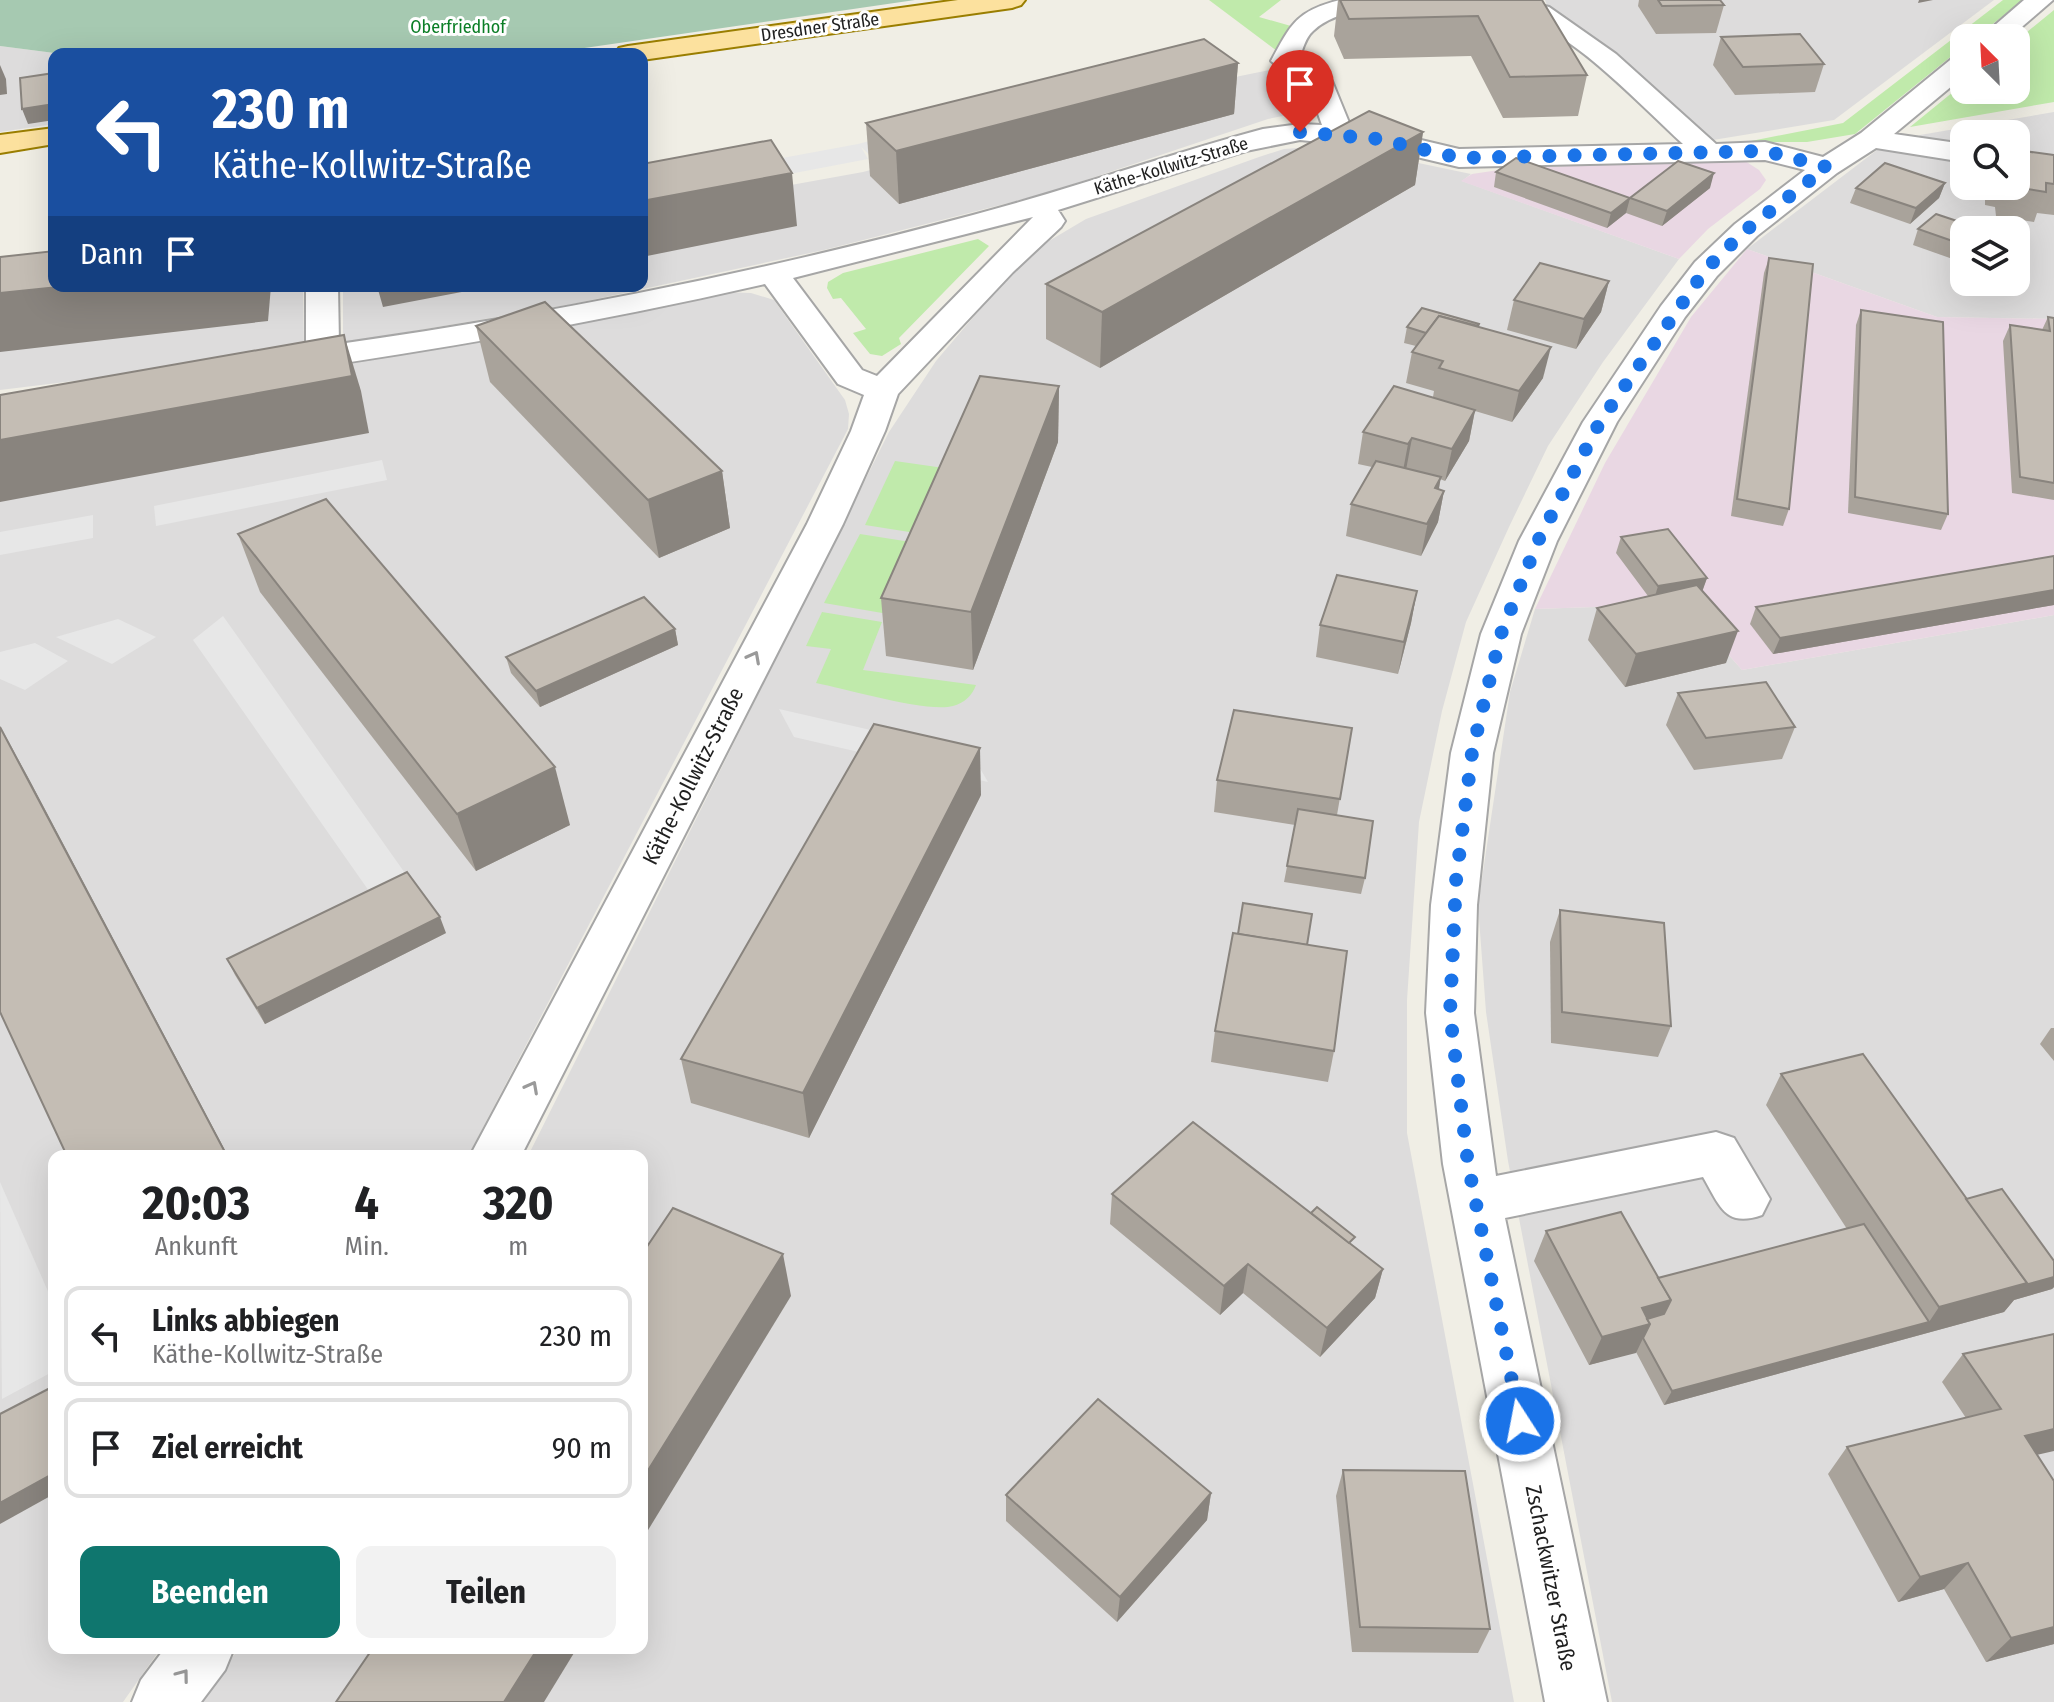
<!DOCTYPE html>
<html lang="de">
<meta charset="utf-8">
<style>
:root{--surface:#fff;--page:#f2f2f2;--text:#202124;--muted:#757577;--line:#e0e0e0;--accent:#0f766e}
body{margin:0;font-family:"Fira Sans Condensed",sans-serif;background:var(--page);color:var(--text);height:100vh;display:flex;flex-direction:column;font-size:30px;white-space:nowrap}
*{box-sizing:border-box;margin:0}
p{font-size:26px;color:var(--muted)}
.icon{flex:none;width:44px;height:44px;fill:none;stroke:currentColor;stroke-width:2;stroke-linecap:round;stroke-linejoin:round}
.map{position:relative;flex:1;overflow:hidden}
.side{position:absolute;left:48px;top:1150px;width:600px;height:504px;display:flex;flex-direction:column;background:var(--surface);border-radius:16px;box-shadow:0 8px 32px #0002}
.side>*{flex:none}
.banner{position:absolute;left:48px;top:48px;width:600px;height:244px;border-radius:16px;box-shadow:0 8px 32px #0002;background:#1a4fa0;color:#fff;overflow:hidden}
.needle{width:52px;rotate:336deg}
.tools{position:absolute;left:1950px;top:24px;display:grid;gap:16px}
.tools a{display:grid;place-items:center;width:80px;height:80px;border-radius:16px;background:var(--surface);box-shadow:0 8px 32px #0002;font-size:40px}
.pin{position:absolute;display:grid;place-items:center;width:68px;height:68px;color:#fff;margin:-82px -34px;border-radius:50% 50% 50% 0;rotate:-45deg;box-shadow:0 0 8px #0007}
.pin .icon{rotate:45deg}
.me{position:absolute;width:88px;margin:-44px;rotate:349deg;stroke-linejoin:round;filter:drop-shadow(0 0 6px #0008)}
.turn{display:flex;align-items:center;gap:28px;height:168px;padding:0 32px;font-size:36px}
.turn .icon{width:104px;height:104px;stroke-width:2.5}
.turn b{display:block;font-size:56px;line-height:68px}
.then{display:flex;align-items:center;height:76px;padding:0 32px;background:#0003;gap:16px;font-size:30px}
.eta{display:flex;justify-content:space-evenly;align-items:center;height:136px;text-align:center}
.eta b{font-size:48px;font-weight:700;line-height:56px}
.cta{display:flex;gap:16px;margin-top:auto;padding:16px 32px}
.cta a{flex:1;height:92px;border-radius:16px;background:var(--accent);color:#fff;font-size:32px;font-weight:700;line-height:92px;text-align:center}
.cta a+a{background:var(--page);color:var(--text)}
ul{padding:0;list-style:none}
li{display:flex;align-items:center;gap:24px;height:100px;margin:0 16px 12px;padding:0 16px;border:4px solid var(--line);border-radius:16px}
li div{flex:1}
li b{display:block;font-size:30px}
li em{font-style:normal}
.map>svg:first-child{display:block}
</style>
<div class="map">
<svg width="2054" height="1702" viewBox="0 0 2054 1702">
<rect width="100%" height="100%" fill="#f0eee5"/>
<g fill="#dddcdc" fill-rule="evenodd">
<path d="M1545,0H1994L1834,120L1713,140L1627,64L1548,8Z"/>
<path d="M0,46L62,54H54V124L0,132Z"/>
<path d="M1280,68L1310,92L1318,109L1268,119L1047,193L824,250L573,304L343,343V286H642V212L863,172L1201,84Z"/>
<path d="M2054,112V160L2016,155V134H1964V148L1914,141L1920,135Z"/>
<path d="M1312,147L1361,151L1471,174L1462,181L1679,259L1603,362L1548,446L1509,527L1466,622L1442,711L1419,822L1407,1000V1133L1514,1702H201L239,1648H642V1156H528L889,432L936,361L1027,254L1086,219L1259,157L1284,149Z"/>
<path d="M1877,150L1964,160V186H2016L2054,172V319L1937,317L1747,249ZM1964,230H2016V282H1964Z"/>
<path d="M213,286H303L304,349L188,367L0,390V309Z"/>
<path d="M723,292L751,293L774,300L845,400L849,414L848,429L468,1156H54V1648H161L123,1702H0V412L346,364L578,324Z"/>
<path d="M1684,604L1742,670L2054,615V1702H1612L1508,1161L1486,1012L1478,905L1510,692L1535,609Z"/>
</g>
<g fill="#e9d7e3">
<path d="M1725,157L1745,161L1759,170L1766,180L1760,189L1708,229L1679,259L1461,181L1472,174L1499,170Z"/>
<path d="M1747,249L1937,317L2054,319V615L1742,670L1684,604L1535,609L1605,463L1691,317Z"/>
</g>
<g fill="#c0eaab">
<path d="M1209,0H1281L1259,17L1291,26L1277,51Z"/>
<path d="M2003,0H2023L1975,38H1964V46L1855,134L1807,142H1746L1843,123Z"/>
<path d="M2054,10V102L1910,127L1964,83V90H2016V41Z"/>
<path d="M978,239L989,246L899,338L901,344L882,356L870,354L853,333L866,329L841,298L833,299L827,288L828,282L843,273Z"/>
<path d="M895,461L951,469L922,534L865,525Z"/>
<path d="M860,534L917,543L888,614L824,603Z"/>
<path d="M822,612L882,622L863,670L976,685C972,696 964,703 953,706C927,713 847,689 816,683L831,649L806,646Z"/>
</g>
<path fill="#a6c9b1" d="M0,0H915L543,54H62L0,46Z"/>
<g fill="#e7e7e7">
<path d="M1136,72L873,158L861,147L868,159L642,202V184L858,144Z"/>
<path d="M382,460L387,480L156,526L154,506Z"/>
<path d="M93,515V538L0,555V532Z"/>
<path d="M223,616L412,883L369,891L193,640Z"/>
<path d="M118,619L156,637L112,664L56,637Z"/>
<path d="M35,643L68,661L25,690L0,679V652Z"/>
<path d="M779,709L971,753L988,782L794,737Z"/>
<path d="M0,1182L54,1305V1371L2,1399Z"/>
</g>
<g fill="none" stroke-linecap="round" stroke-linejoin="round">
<defs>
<g id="minor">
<path d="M1340,0H1424L1420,5L1411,8C1379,10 1338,7 1313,31C1305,38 1303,49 1299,59L1332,81L1350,125L1348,128L1379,130L1459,149L1683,144C1637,102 1570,28 1510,13L1506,8L1510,3L1519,0L1549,7L1616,54L1716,144L1765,142L1823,157L1861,133L1955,56L1964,54V76L1894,134L1964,144V162L1876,148L1837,173L1757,236L1717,276L1685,317L1617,422L1557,541L1521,634L1493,753L1477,905L1474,1013L1496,1176L1716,1132L1734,1138L1770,1199L1762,1215C1725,1228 1720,1206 1703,1177L1505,1218L1607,1702H1545L1443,1164L1426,1013L1431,905L1451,753L1481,634L1519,541L1583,422L1661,306L1695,262L1735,224L1805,170L1765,160L1459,167L1379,148L1300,140L1246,151L1058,210L1065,221L1061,227L1013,272L898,394L885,431L843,524L521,1156H470L807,524L851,431L864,395L838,384L765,284C608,320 449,348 289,371L277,368L272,361L277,354L306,349V286H338L339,344C552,314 765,271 973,215C1071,189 1166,155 1263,129L1300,124L1322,125L1310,91L1271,61C1291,24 1296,11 1340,0ZM1033,217L877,376L862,370L793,278Z"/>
<path d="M2024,0H2053L2009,38H1980Z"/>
<path d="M165,1648H234L225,1670L201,1702H132L141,1680Z"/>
</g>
<g id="major">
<path d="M958,0H1025L1021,5L1012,8L642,60V54H615L619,48L628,46Z"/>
<path d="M54,128V144L0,153V135Z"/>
</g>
</defs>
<use href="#minor" stroke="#a6a6a6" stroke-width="4"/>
<use href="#major" stroke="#9a7e00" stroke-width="4"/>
<use href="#minor" fill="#fff" fill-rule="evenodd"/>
<use href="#major" fill="#fce19e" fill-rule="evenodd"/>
</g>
<g fill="#a9a39b">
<path d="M1338,0H1542L1587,75L1578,116L1503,118L1471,56L1344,59L1334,36Z"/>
<path d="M1639,0H1720L1724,5L1716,33L1656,34L1638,6Z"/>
<path d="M1721,37L1824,64L1815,92L1735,95L1713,65Z"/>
<path d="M1238,63L1234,114L899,204L870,176L866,123Z"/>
<path d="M1423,132L1415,185L1100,368L1046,339V284Z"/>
<path d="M2054,155V215L2037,213L2034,222L1996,216L1995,207L1985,205V186H2016Z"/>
<path d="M1496,172L1630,198L1710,188L1662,226L1626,213L1607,228L1494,187Z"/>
<path d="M1945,183L1939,198L1910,224L1850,203L1856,188Z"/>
<path d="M1918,229L1964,230V263L1913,245Z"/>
<path d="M1769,258L1789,509L1783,526L1731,516L1764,273Z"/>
<path d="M1609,281L1601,312L1576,349L1507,330L1514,300Z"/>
<path d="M1861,310L1948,514L1941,530L1848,513L1856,325Z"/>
<path d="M2048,317L2054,318V500L2012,493L2003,341L2010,325L2042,330Z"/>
<path d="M476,326L722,471L730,528L659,558L490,382Z"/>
<path d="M1407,327H1479L1543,378L1512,422L1475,411L1469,441L1445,481L1440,479L1439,489L1444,491L1438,522L1421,556L1346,536L1351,504L1372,467L1358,464L1363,432L1433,397L1434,391L1406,383L1412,352L1416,346L1404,343Z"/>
<path d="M1059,386L1058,442L973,670L886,656L881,598Z"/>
<path d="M238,534L570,825L476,871L260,592Z"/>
<path d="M1621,537L1707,578L1702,591L1726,663L1625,687L1588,640L1597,608L1648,596L1616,553Z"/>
<path d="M2054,556V605L1773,654L1750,624L1756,607Z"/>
<path d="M1417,591L1411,623L1398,674L1316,657L1320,625Z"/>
<path d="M675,629L678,645L540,707L511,673L506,657Z"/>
<path d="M1678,693L1795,727L1782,759L1694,770L1666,725Z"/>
<path d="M1352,728L1337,815L1365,878L1361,894L1284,882L1295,825L1214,812L1217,780Z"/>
<path d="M981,795L809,1138L691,1103L681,1059Z"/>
<path d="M1560,910L1671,1026L1658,1057L1551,1043L1550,942Z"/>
<path d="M446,933L265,1024L235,975L227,959Z"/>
<path d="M1238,934L1307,945L1334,1051L1328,1082L1211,1062L1215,1031Z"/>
<path d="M2051,1028H2054V1061L2040,1044Z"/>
<path d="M1781,1074L1966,1199L2054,1261V1287L2052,1289L2014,1300L2004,1312L1664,1405L1636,1352L1589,1365L1534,1261L1546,1231L1658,1278L1847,1229L1766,1105Z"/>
<path d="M1112,1194L1353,1246L1383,1269L1375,1298L1320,1357L1243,1293L1220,1315L1110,1224Z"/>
<path d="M1963,1354L2037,1455L2054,1481V1644L1986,1662L1944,1589L1898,1602L1828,1474L1847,1447L1966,1418L1942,1382Z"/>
<path d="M1343,1470L1490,1629L1478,1653L1352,1652L1336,1496Z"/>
<path d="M1211,1493L1207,1520L1117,1622L1006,1521V1495Z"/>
</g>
<g fill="#89847e">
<path d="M1919,0H1933L1918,3Z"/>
<path d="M1238,63L1234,114L899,204L896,151Z"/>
<path d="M0,65L6,79L7,94L0,95Z"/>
<path d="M54,104V120L28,124L22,109Z"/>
<path d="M1423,132L1415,185L1100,368L1102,312Z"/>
<path d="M792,173L797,226L642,257V201Z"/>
<path d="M1714,173L1710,188L1662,226L1667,211Z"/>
<path d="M1945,183L1939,198L1910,224L1916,208Z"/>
<path d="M1630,198L1626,213L1607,228L1611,213Z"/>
<path d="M1609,281L1601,312L1576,349L1584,319Z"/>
<path d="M68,286H271L268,321L0,352V293Z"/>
<path d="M377,286H493L383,307Z"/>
<path d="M344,335L361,391L369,433L0,502V440Z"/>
<path d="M1551,347L1543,378L1512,422L1519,391Z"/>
<path d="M1059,386L1058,442L973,670L971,612Z"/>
<path d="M1475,410L1469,441L1445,481L1452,449Z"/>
<path d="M1412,438L1406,470L1402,476L1408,444Z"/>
<path d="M722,471L730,528L659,558L648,500Z"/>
<path d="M1441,477L1435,509L1444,491L1438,522L1421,556L1435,488Z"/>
<path d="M1707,578L1701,595L1653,603L1658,586Z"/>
<path d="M2054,590V605L1773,654L1780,638Z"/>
<path d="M1417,591L1411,623L1398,674L1404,642Z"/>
<path d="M675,629L678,645L540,707L536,691Z"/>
<path d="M1738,631L1726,663L1625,687L1636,654Z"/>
<path d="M0,726L29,779L228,1156H227Z"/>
<path d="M980,748L981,795L809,1138L803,1093Z"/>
<path d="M555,767L570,825L476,871L457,814Z"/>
<path d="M440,917L446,933L265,1024L257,1008Z"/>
<path d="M783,1254L791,1296L642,1540V1480Z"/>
<path d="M1248,1264L1243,1293L1220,1315L1224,1286Z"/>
<path d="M1383,1269L1375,1298L1320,1357L1327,1328Z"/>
<path d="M2054,1277V1287L2052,1289L2014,1300L2004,1312L1664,1405L1672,1391L1929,1322L1939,1307L2027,1283Z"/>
<path d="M1671,1300L1656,1329L1646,1332L1636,1353L1589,1365L1602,1337L1642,1308Z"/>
<path d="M2054,1429V1451L2002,1463L2025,1436Z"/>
<path d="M54,1473V1494L0,1524V1503Z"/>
<path d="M1211,1493L1207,1520L1117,1622L1120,1597Z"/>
<path d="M1968,1563L1944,1589L1898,1602L1920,1577Z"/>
<path d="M2054,1627V1644L1986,1662L2011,1638Z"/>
<path d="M538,1648H577L544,1702H504Z"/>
</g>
<g fill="#c4bdb4" stroke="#89847e" stroke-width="2">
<path d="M1340,0H1542L1587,75L1510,77L1478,16L1349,19Z"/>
<path d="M1658,0H1720L1724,5L1662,6Z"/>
<path d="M1800,34L1824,64L1743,67L1721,37Z"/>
<path d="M1204,39L1238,63L896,151L866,123Z"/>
<path d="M54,73V104L22,109L20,78Z"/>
<path d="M1369,111L1423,132L1102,312L1046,284Z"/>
<path d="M771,140L792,173L642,201V164Z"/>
<path d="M2016,150L2054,155V184L2046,183V192L2008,186H2016Z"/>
<path d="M1516,158L1630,198L1611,213L1496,172Z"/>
<path d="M1678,161L1714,173L1667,211L1630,198Z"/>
<path d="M1885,163L1945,183L1916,208L1856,188Z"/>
<path d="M1936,214L1984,230H1964V245L1918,229Z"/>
<path d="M54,251V286H68L0,293V257Z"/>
<path d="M1769,258L1813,264L1789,509L1737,499Z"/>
<path d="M1540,263L1609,281L1584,319L1514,300Z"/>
<path d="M545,302L722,471L648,500L476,326Z"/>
<path d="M1422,308L1479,324L1478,326L1439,316L1426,333L1407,327Z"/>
<path d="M1861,310L1943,322L1948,514L1855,497Z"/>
<path d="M1439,316L1551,347L1519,391L1439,368L1443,361L1412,352Z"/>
<path d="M2048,317L2054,318V483L2020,477L2010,325L2050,331Z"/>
<path d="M344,335L352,376L0,440V395Z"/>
<path d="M980,376L1059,386L971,612L881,598Z"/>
<path d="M1394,386L1475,410L1452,449L1412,438L1408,444L1363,432Z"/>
<path d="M1376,461L1441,477L1435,488L1444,491L1427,524L1351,504Z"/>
<path d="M326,499L555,767L457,814L238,534Z"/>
<path d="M1668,529L1707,578L1658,586L1621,537Z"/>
<path d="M2054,556V590L1780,638L1756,607Z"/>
<path d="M1337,575L1417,591L1404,642L1320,625Z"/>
<path d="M1697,585L1738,631L1636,654L1597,608Z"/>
<path d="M644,597L675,629L536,691L506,657Z"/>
<path d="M1766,682L1795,727L1706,738L1678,693Z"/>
<path d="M1234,710L1352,728L1340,799L1217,780Z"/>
<path d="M874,724L980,748L803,1093L681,1059Z"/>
<path d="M0,727L227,1156H67L0,1012Z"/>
<path d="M1298,809L1373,821L1365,878L1287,866Z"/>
<path d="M407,872L440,917L257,1008L227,959Z"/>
<path d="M1243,903L1312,914L1307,945L1238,934Z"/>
<path d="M1560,910L1664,923L1671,1026L1562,1012Z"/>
<path d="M1233,933L1347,951L1334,1051L1215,1031Z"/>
<path d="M1863,1054L2027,1283L1939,1307L1781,1074Z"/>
<path d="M1193,1122L1383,1269L1327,1328L1248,1264L1224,1286L1112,1194Z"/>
<path d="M2002,1189L2054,1261V1277L2025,1285L2027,1283L1966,1199Z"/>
<path d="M1317,1207L1355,1237L1349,1243L1311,1213Z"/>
<path d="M673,1208L783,1254L642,1480V1254Z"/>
<path d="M1621,1212L1671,1300L1642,1308L1650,1324L1602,1337L1546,1231Z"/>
<path d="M1864,1224L1929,1322L1672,1391L1643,1338L1650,1324L1647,1319L1664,1314L1671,1300L1658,1278Z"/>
<path d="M2054,1334V1429L2025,1436L2054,1481V1627L2011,1638L1968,1563L1920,1577L1847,1447L2001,1409L1963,1354Z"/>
<path d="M54,1386V1473L0,1503V1414Z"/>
<path d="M1098,1399L1211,1493L1120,1597L1006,1495Z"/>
<path d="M1343,1470L1465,1471L1490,1629L1360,1627Z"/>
<path d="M373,1648H538L504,1702H336Z"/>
</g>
<defs><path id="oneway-chevron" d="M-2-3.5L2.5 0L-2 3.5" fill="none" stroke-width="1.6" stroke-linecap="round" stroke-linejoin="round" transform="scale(2)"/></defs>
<g stroke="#9a9a9a">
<use href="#oneway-chevron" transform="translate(754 657) rotate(-62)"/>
<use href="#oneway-chevron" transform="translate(532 1087) rotate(-62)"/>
<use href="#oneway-chevron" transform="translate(183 1675) rotate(-53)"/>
</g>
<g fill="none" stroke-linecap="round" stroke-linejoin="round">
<path stroke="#1a73e8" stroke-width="14" stroke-dasharray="0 25.2" d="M1300,132L1379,139L1459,158L1765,151L1827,167L1746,230L1706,269L1600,422L1538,541L1501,634L1479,723L1472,753L1456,881L1450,1013L1468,1164L1520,1421"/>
</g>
<g text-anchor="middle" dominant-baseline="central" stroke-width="6" stroke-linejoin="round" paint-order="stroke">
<g font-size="18" fill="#0b7e26" stroke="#fff">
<text x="458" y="27">Oberfriedhof</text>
</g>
<g font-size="18" fill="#1f1f1f" stroke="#fff">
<text transform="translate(820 27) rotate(-8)">Dresdner Straße</text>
<text transform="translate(1171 166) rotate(-17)">Käthe-Kollwitz-Straße</text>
</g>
<g font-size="22" fill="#1f1f1f" stroke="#fff">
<text transform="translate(693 776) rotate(-63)">Käthe-Kollwitz-Straße</text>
<text transform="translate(1551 1578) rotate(79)">Zschackwitzer Straße</text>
</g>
</g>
</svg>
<div class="tools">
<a><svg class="needle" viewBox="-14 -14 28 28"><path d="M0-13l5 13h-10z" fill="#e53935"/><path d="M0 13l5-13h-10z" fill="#757577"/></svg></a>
<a><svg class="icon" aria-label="search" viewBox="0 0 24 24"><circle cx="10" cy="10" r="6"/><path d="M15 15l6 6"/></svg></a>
<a><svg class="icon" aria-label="layers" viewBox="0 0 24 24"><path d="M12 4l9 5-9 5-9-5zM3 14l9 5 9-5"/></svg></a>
</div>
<div class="pin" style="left:1300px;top:132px;background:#d93025"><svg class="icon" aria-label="arrive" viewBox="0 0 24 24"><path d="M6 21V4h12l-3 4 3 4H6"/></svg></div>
<svg class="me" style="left:1520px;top:1421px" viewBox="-20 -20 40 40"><circle r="17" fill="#1a73e8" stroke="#fff" stroke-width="3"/><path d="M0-11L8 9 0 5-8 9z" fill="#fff"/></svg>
<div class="banner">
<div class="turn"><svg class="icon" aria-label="left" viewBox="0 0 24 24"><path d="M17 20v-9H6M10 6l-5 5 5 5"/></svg><div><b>230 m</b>Käthe-Kollwitz-Straße</div></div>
<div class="then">Dann<svg class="icon" aria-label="arrive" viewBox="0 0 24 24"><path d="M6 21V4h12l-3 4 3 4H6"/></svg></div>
</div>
<section class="side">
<div class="eta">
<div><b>20:03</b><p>Ankunft</p></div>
<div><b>4</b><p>Min.</p></div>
<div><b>320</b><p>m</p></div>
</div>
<ul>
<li><svg class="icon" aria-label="left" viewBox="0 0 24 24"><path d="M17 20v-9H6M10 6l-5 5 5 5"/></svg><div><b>Links abbiegen</b><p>Käthe-Kollwitz-Straße</p></div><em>230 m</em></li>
<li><svg class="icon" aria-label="arrive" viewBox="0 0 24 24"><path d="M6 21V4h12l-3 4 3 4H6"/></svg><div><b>Ziel erreicht</b></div><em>90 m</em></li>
</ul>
<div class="cta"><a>Beenden</a><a>Teilen</a></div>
</section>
</div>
